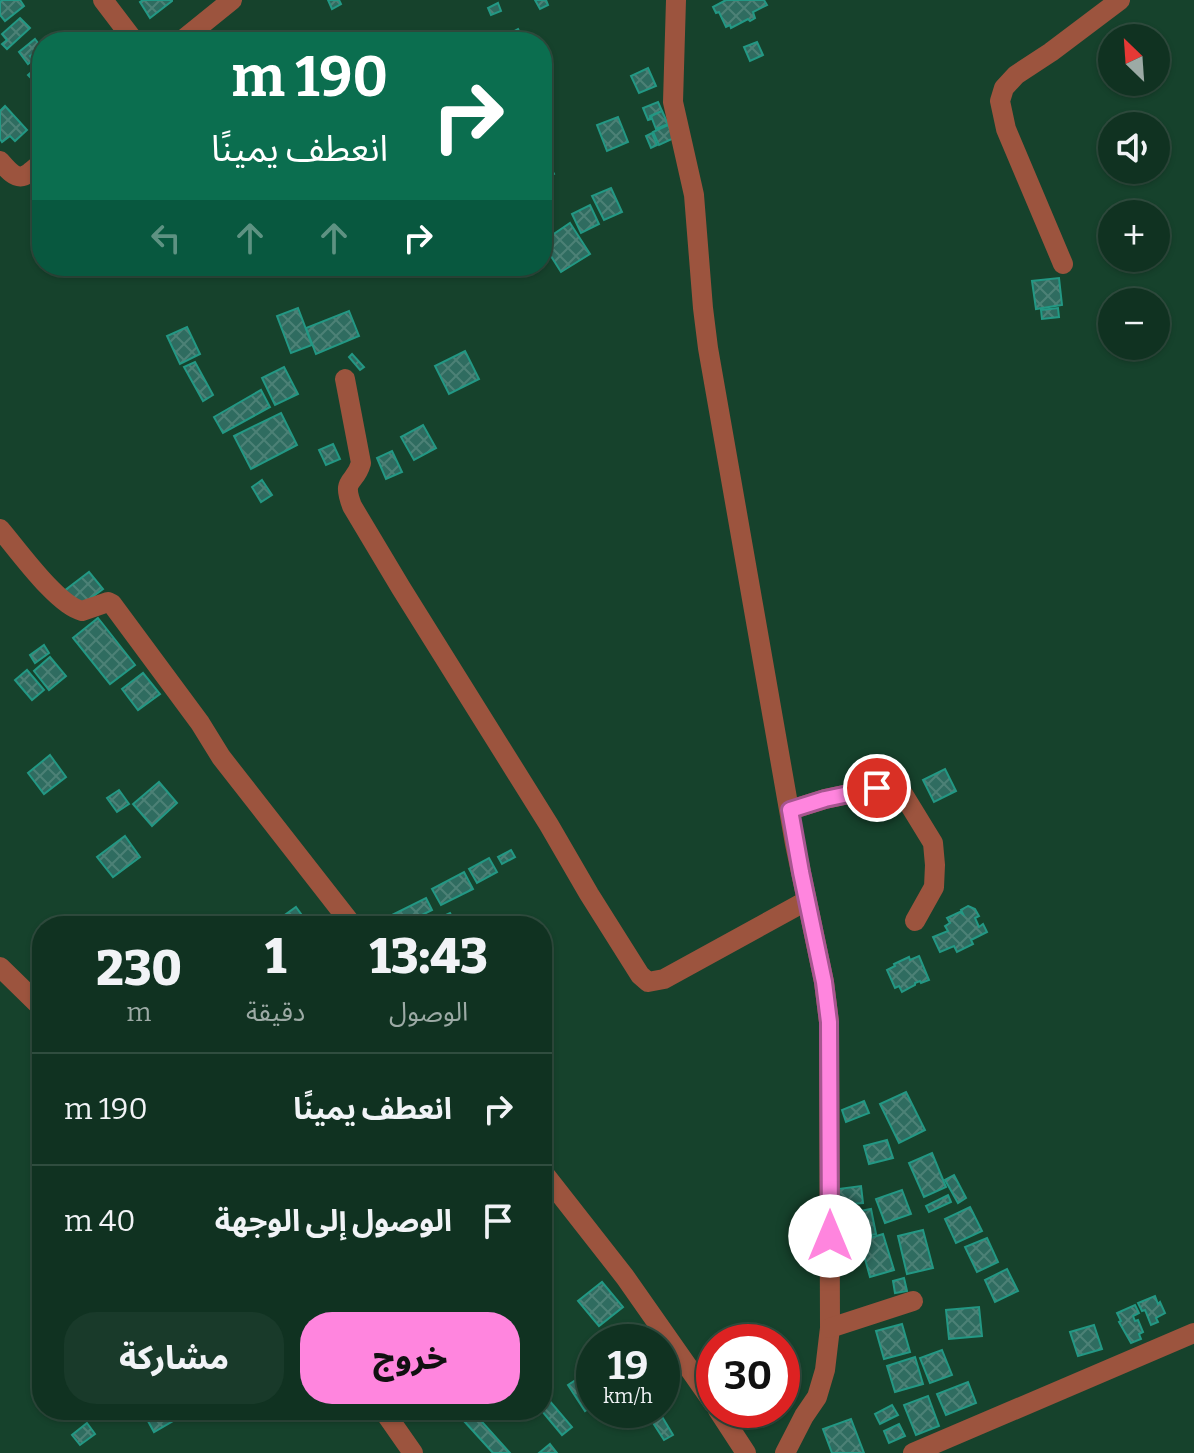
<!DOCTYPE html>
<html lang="ar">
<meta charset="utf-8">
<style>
:root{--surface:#103221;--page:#193a2a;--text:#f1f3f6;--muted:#9caaa5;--line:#304d3f;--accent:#ff85de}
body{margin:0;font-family:Bitter,"Noto Sans Arabic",serif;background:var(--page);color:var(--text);direction:rtl;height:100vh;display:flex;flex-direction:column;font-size:30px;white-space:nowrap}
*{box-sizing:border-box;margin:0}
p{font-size:26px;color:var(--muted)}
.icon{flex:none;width:44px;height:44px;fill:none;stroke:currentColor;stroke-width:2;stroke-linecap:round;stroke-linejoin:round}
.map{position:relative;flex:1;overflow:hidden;direction:ltr}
.drawer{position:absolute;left:32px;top:916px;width:520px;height:504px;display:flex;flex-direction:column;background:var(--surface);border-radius:32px;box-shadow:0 2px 6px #0004,0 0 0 2px var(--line);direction:rtl}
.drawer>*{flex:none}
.hud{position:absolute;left:32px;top:32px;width:520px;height:244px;border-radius:32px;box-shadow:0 2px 6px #0004,0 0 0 2px var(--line);direction:rtl;background:#0b6e4f;color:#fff;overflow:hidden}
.needle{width:52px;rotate:335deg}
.fabs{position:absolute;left:1098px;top:24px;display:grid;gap:16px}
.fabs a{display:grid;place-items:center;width:72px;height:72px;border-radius:50%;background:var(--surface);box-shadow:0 2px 6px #0004,0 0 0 2px var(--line);font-size:40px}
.speed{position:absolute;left:576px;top:1324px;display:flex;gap:16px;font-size:40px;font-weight:700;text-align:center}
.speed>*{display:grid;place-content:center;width:104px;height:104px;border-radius:50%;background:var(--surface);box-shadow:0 2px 6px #0004,0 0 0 2px var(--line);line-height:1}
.speed small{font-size:20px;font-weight:400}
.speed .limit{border:12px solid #d22;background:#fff;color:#111}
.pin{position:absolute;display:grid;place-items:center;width:68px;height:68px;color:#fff;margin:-34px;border:4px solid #fff;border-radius:50%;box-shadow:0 2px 8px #0007}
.me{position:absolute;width:88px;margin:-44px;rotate:0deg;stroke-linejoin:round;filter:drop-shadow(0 0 6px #0008)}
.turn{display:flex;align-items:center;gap:28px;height:168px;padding:0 32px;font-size:36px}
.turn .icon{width:104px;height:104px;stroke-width:2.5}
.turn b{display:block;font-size:56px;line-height:68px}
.lanes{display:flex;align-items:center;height:76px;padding:0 32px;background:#0003;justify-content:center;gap:40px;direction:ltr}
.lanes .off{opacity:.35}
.eta{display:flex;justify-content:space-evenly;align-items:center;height:136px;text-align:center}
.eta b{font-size:48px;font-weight:800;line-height:56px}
.primary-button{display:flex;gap:16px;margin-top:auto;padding:16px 32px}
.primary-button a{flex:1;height:92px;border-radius:32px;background:var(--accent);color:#111;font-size:32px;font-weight:800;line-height:92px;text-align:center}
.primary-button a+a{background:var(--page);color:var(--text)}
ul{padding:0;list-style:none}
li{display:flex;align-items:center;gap:24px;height:112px;padding:0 32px;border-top:2px solid var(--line)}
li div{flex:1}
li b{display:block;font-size:30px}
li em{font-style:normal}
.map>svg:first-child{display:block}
</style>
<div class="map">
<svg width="1194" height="1453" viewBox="0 0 1194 1453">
<defs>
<pattern id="building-cross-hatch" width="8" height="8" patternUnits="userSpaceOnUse" patternTransform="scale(2)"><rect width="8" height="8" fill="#2f6c60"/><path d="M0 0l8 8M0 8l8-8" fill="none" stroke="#4c8176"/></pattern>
</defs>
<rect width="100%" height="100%" fill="#16422c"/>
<g fill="url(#building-cross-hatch)" stroke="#239884" stroke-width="2">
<path d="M2,0H20L24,6L5,21L0,15V2Z"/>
<path d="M143,0H172V1L150,18L140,2Z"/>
<path d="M328,0H339L341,4L332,9Z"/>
<path d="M535,0H546L548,5L540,9Z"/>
<path d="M726,0H764L767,5L753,12L755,18L750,21L748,19L731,28L730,25L726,27L719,12L716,13L713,7Z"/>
<path d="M498,3L501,11L491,15L488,8Z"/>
<path d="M20,18L30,28L7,49L2,44L7,40L2,34Z"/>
<path d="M518,29L524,41L505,42L503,37Z"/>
<path d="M35,39L42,48V53L36,57L33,54L30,56L33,60L28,64L19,52Z"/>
<path d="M757,42L763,55L750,61L744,47Z"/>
<path d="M36,68L39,72L42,70V89L28,75Z"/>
<path d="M648,68L656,86L639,93L631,76Z"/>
<path d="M658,102L662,111L650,116L651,119L648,120L643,108Z"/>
<path d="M5,106L27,130L15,141L10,136L2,142L0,139V111Z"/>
<path d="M662,111L668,124L656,129L651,116Z"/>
<path d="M618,117L628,142L607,151L597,125Z"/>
<path d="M668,125L674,138L659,145L653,132Z"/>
<path d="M652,133L657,145L651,148L646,136Z"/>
<path d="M542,152L554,174L542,181Z"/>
<path d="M611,188L622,212L604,220L592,196Z"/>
<path d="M590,205L599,224L581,233L572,214Z"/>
<path d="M570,223L590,254L561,272L542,242Z"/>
<path d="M1059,278L1062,305L1036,309L1032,281Z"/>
<path d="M298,308L312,345L291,353L277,316Z"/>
<path d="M1058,308L1059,317L1042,319L1041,310Z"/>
<path d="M349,311L359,336L316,354L306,328Z"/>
<path d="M187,327L200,354L180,364L167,336Z"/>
<path d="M465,351L479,379L449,394L435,366Z"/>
<path d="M352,354L364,367L360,370L349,357Z"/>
<path d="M195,362L213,395L203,401L184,367Z"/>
<path d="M284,367L298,394L275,405L262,378Z"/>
<path d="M261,390L270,407L223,433L214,417Z"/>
<path d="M281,413L297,445L251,469L234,436Z"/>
<path d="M423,425L436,448L414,460L401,437Z"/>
<path d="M333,444L340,459L326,465L319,450Z"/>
<path d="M392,451L402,472L386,479L377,458Z"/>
<path d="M262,480L272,495L261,502L252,487Z"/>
<path d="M89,572L103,589L77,608L64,591Z"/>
<path d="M98,618L135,665L110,684L73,638Z"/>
<path d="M44,645L49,653L35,663L30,655Z"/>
<path d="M50,657L66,676L49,690L34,671Z"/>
<path d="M27,670L44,690L32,700L15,680Z"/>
<path d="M143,673L160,694L138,710L122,689Z"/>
<path d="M50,755L66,777L44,794L28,773Z"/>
<path d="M945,769L956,791L934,802L923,780Z"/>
<path d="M159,782L177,803L152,826L133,804Z"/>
<path d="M119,790L129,804L117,812L107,798Z"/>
<path d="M125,836L140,857L113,877L97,857Z"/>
<path d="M511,850L515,857L502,864L498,857Z"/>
<path d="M489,858L497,872L477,883L469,869Z"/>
<path d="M464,872L473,889L441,905L432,889Z"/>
<path d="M426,898L432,910L400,926H370Z"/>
<path d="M968,906L975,909L979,916L975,918L979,927L983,924L987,932L971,940L973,944L957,952L954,946L940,952L933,937L948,931L945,926L950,923L947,918L960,912L963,914L961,910Z"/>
<path d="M296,907L309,925L307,926H289L282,917Z"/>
<path d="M450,913L456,926H422Z"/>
<path d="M919,956L929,980L921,983L920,981L915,983V985L902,992L899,986L895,988L887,970L895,966L894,964L909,957L910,960Z"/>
<path d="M906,1092L925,1130L899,1143L880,1104Z"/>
<path d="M864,1101L869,1113L846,1122L842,1110Z"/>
<path d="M887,1140L893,1158L869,1164L864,1146Z"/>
<path d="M932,1153L946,1187L924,1197L909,1163Z"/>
<path d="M954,1175L966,1198L958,1203L945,1180Z"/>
<path d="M861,1186L863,1203L839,1205L838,1189Z"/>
<path d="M902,1190L911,1214L885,1223L876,1199Z"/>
<path d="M948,1195L951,1202L929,1212L926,1206Z"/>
<path d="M970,1207L982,1231L956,1243L945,1219Z"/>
<path d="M871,1209L876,1234L850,1240L844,1214Z"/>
<path d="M923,1230L933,1268L907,1274L898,1236Z"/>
<path d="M883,1234L894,1270L870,1277L860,1241Z"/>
<path d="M987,1238L998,1262L977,1272L965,1247Z"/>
<path d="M849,1245L855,1257L842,1264L836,1251Z"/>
<path d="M1007,1269L1018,1291L995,1302L985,1280Z"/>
<path d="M904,1278L907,1291L895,1293L893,1281Z"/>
<path d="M602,1282L623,1307L599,1326L578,1301Z"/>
<path d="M1155,1296L1158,1304L1160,1302L1165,1313L1156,1318L1158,1322L1151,1325L1145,1310L1142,1311L1138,1303Z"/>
<path d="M1135,1305L1139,1313L1133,1316L1135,1321L1138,1320L1143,1332L1139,1334L1141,1339L1131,1343L1119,1322L1121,1321L1117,1313Z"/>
<path d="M979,1307L982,1336L949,1339L946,1310Z"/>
<path d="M902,1324L910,1352L884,1359L876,1331Z"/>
<path d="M1094,1325L1102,1349L1078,1356L1070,1332Z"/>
<path d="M942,1350L952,1375L930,1383L920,1358Z"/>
<path d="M915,1357L923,1384L895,1392L887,1366Z"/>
<path d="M594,1368V1405L585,1411L568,1385Z"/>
<path d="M968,1382L976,1403L946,1415L937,1394Z"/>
<path d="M542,1392L572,1427L562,1435L541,1410Z"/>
<path d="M928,1396L939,1426L916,1435L904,1405Z"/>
<path d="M892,1405L898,1415L880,1424L875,1414Z"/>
<path d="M142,1410H192L154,1432Z"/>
<path d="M628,1410H644L646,1413L623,1428L616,1418Z"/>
<path d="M656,1410H658L673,1435L664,1440L648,1415Z"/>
<path d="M474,1413L510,1453H493L464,1421Z"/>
<path d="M851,1419L864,1453H832L823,1429Z"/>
<path d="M87,1423L95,1434L80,1445L72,1435Z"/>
<path d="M899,1424L905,1436L889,1443L884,1431Z"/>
<path d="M550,1444L557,1453H539Z"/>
</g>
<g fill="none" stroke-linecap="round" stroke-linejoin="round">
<g stroke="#9c543e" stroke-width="20">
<path d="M103,0L135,42"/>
<path d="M676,0L673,102L694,195L703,308L708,348L795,844L824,982L829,1022L830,1328L825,1370L817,1397L804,1416L785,1453"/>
<path d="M180,42L232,0"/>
<path d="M0,161C19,183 22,180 42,162"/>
<path d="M1063,264L1006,129L1000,101L1004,88L1016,75L1051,52L1120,0"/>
<path d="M345,379L361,463C355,485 341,477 352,506L401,588L549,825L589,894L640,975L648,982L664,979L806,901"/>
<path d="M0,529C18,550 57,605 82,611L108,602L112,604L200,723L221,757L353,926"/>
<path d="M790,810L825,799L877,788L889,789L903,794L933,843L935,865L934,887L915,921"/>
<path d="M0,967L42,1008"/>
<path d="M542,1171L625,1277L714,1404"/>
<path d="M830,1328L913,1301"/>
<path d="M383,1410L413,1453"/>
<path d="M718,1410L746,1453"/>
<path d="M913,1453L1194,1333"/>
</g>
</g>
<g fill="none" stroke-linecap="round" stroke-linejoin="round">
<defs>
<path id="route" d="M830,1236L829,1022L824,982L801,872L790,810L825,799L877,788"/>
</defs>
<use href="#route" stroke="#a65690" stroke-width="20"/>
<use href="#route" stroke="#ff85de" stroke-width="14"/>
</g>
</svg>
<div class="fabs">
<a><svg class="needle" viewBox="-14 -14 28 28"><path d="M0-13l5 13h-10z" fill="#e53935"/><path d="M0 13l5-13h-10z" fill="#9caaa5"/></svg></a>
<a><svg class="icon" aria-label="sound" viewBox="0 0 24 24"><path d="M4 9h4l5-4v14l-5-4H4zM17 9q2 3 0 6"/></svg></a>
<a>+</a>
<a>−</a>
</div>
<div class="speed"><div>19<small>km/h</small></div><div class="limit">30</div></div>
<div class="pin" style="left:877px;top:788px;background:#d93025"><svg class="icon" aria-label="arrive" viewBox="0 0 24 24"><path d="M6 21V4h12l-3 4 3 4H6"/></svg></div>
<svg class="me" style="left:830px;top:1236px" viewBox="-20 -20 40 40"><circle r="19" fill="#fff"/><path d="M0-13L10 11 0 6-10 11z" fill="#ff85de"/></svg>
<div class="hud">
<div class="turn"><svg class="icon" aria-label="right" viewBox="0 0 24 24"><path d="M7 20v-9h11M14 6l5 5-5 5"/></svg><div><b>190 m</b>انعطف يمينًا</div></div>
<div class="lanes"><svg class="icon off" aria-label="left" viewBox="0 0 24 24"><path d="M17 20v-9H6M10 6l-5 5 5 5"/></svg><svg class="icon off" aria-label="ahead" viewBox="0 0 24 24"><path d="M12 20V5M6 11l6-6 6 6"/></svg><svg class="icon off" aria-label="ahead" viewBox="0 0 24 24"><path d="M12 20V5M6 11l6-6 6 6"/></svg><svg class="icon" aria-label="right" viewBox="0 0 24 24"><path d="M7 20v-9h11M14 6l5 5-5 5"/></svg></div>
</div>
<section class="drawer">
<div class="eta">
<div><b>13:43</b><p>الوصول</p></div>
<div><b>1</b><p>دقيقة</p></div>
<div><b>230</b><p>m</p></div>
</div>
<ul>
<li><svg class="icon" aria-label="right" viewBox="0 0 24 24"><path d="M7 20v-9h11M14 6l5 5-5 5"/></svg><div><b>انعطف يمينًا</b></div><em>190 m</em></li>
<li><svg class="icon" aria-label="arrive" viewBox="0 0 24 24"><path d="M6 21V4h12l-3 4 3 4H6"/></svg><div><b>الوصول إلى الوجهة</b></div><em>40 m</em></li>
</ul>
<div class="primary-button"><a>خروج</a><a>مشاركة</a></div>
</section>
</div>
